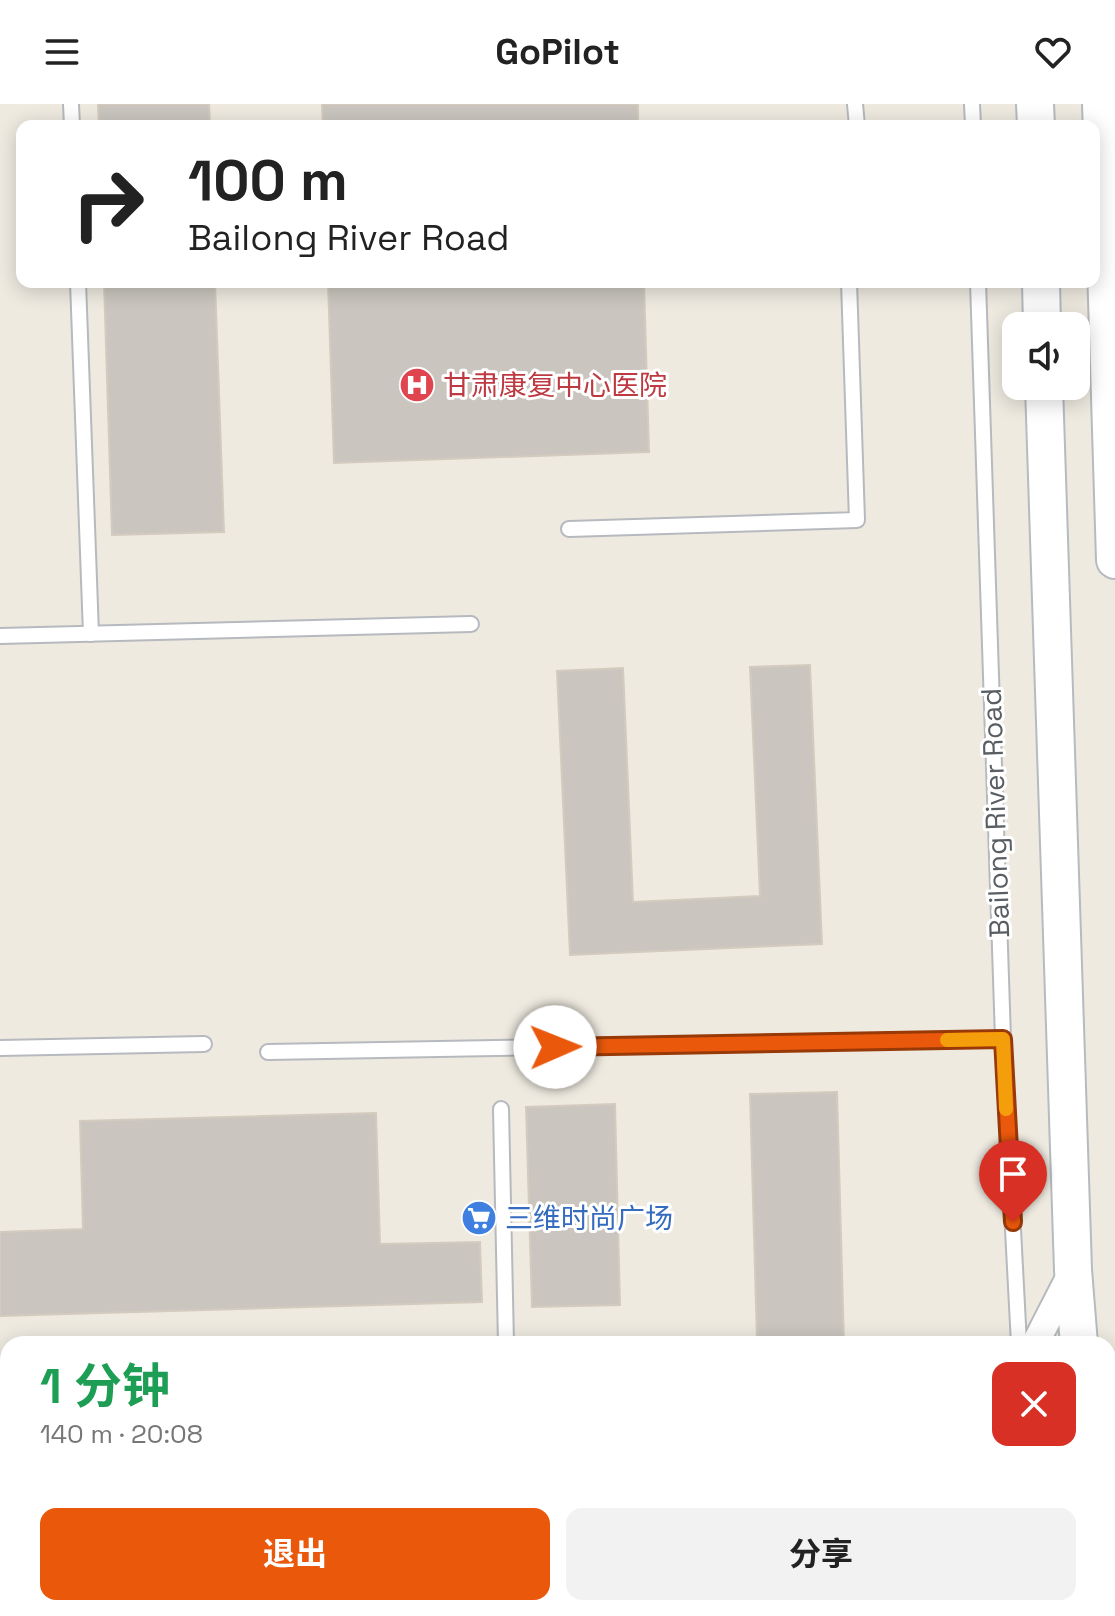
<!DOCTYPE html>
<html lang="zh">
<meta charset="utf-8">
<style>
:root{--surface:#fff;--page:#f2f2f2;--text:#222;--muted:#767676;--accent:#ea580c}
body{margin:0;font-family:"Space Grotesk","Noto Sans SC",sans-serif;background:var(--page);color:var(--text);height:100vh;display:flex;flex-direction:column;font-size:30px;white-space:nowrap}
*{box-sizing:border-box;margin:0}
p{font-size:26px;color:var(--muted)}
.icon{flex:none;width:44px;height:44px;fill:none;stroke:currentColor;stroke-width:2;stroke-linecap:round;stroke-linejoin:round}
.map{position:relative;flex:1;overflow:hidden}
.drawer{position:absolute;left:0px;top:1232px;width:1116px;height:280px;display:flex;flex-direction:column;background:var(--surface);border-radius:24px 24px 0 0;box-shadow:0 4px 20px #0003}
.drawer>*{flex:none}
.banner{position:absolute;left:16px;top:16px;width:1084px;height:168px;border-radius:16px;box-shadow:0 4px 20px #0003;background:#fff;color:var(--text);overflow:hidden}
.fabs{position:absolute;left:1002px;top:208px;display:grid;gap:16px}
.fabs a{display:grid;place-items:center;width:88px;height:88px;border-radius:16px;background:var(--surface);box-shadow:0 4px 20px #0003;font-size:40px}
.pin{position:absolute;display:grid;place-items:center;width:68px;height:68px;color:#fff;margin:-82px -34px;border-radius:50% 50% 50% 0;rotate:-45deg;box-shadow:0 0 8px #0007}
.pin .icon{rotate:45deg}
.me{position:absolute;width:88px;margin:-44px;rotate:89deg;stroke-linejoin:round;filter:drop-shadow(0 0 6px #0008)}
.turn{display:flex;align-items:center;gap:28px;height:168px;padding:0 40px;font-size:36px}
.turn .icon{width:104px;height:104px;stroke-width:2.5}
.turn b{display:block;font-size:56px;line-height:68px}
.round{display:grid;place-items:center;flex:none;width:84px;height:84px;border-radius:16px;background:var(--page)}
.summary{display:flex;align-items:center;justify-content:space-between;height:136px;padding:0 40px}
h1{font-size:48px;font-weight:700;line-height:60px;color:#1e9e55}
.action{display:flex;gap:16px;margin-top:auto;padding:16px 40px}
.action a{flex:1;height:92px;border-radius:16px;background:var(--accent);color:#fff;font-size:32px;font-weight:700;line-height:92px;text-align:center}
.action a+a{background:var(--page);color:var(--text)}
header{display:flex;justify-content:space-between;align-items:center;height:104px;padding:0 40px;background:var(--surface);font-size:36px;font-weight:700}
.map>svg:first-child{display:block}
</style>
<header><svg class="icon" aria-label="menu" viewBox="0 0 24 24"><path d="M4 6h16M4 12h16M4 18h16"/></svg>GoPilot<svg class="icon" aria-label="heart" viewBox="0 0 24 24"><path d="M12 20l-8-8c-3-5 5-10 8-4 3-6 11-1 8 4z"/></svg></header>
<div class="map">
<svg width="1115" height="1512" viewBox="0 0 1115 1512">
<rect width="100%" height="100%" fill="#eeeae0"/>
<g fill="#cac6bf" stroke="#d3cbbe" stroke-width="2">
<path d="M98,0H209L210,22H99Z"/>
<path d="M322,0H638V22H323Z"/>
<path d="M104,178H215L224,428L112,431Z"/>
<path d="M328,178H644L649,348L334,359Z"/>
<path d="M810,561L822,840L570,851L557,567L623,564L633,798L760,792L750,563Z"/>
<path d="M837,988L844,1240H654L757,1237L750,990Z"/>
<path d="M615,1000L620,1201L532,1203L526,1003Z"/>
<path d="M376,1009L380,1140L480,1138L482,1198L0,1212V1128L83,1125L80,1017Z"/>
<rect x="0" y="1257" width="8" height="105"/>
</g>
<g fill="none" stroke-linecap="round" stroke-linejoin="round">
<defs>
<g id="service">
<path d="M71,0L72,22"/>
<path d="M855,0L857,22"/>
<path d="M972,0L973,22"/>
<path d="M78,178L91,530"/>
<path d="M978,178L1003,935L1019,1240"/>
<path d="M569,425L857,416L849,178"/>
<path d="M0,532L471,520"/>
<path d="M0,944L204,940"/>
<path d="M268,948L1003,935"/>
<path d="M501,1005L506,1240"/>
<path d="M1108,1450L1115,1451"/>
<path d="M0,1491L8,1490"/>
<path d="M1033,1504L1034,1512"/>
</g>
<path id="minor" d="M1035,1240L1073,1166"/>
<path id="tertiary" d="M1055,1512H1105"/>
<g id="secondary">
<path d="M1035,0L1036,22"/>
<path d="M1101,0L1115,456"/>
<path d="M1041,178L1042,222"/>
<path d="M1044,282L1073,1166L1079,1240"/>
<path d="M1099,1504V1512"/>
</g>
</defs>
<use href="#service" stroke="#b6b9be" stroke-width="18"/>
<use href="#minor" stroke="#b6b9be" stroke-width="30"/>
<use href="#tertiary" stroke="#b6b9be" stroke-width="36"/>
<use href="#secondary" stroke="#b6bbc0" stroke-width="40"/>
<use href="#service" stroke="#fff" stroke-width="14"/>
<use href="#minor" stroke="#fff" stroke-width="26"/>
<use href="#tertiary" stroke="#fff" stroke-width="32"/>
<use href="#secondary" stroke="#fff" stroke-width="36"/>
</g>
<g fill="none" stroke-linecap="round" stroke-linejoin="round">
<defs>
<path id="route" d="M555,943L1003,935L1013,1118"/>
</defs>
<use href="#route" stroke="#983908" stroke-width="20"/>
<use href="#route" stroke="#ea580c" stroke-width="14"/>
<path stroke="#f59e0b" stroke-width="14" d="M947,936L1003,935L1006,1005"/>
</g>
<defs>
<symbol id="hospital-disc" viewBox="-11 -11 22 22"><circle r="9.5" fill="#e0444e" stroke="#fff"/><path d="M-5-5h3v3.5h4V-5h3V5h-3V1.5h-4V5h-3Z" fill="#fff"/></symbol>
<symbol id="supermarket-disc" viewBox="-11 -11 22 22"><circle r="9.5" fill="#3f7fe0" stroke="#fff"/><path d="M-6-5.5h2.5l.6 2H6L4.5 2H-2.5L-4.4-4H-6ZM-1.5 3.2a1.3 1.3 0 1 0 .1 0ZM3 3.2a1.3 1.3 0 1 0 .1 0Z" fill="#fff"/></symbol>
</defs>
<g fill-rule="evenodd">
<use href="#hospital-disc" x="397" y="261" width="40" height="40"/>
<use href="#supermarket-disc" x="459" y="1094" width="40" height="40"/>
</g>
<g text-anchor="middle" dominant-baseline="central" stroke-width="6" stroke-linejoin="round" paint-order="stroke">
<g font-size="28" fill="#be3a42" stroke="#fff" text-anchor="start">
<text x="443" y="281">甘肃康复中心医院</text>
</g>
<g font-size="28" fill="#595e63" stroke="#fff">
<text transform="translate(995 709) rotate(-92)">Bailong River Road</text>
</g>
<g font-size="28" fill="#366cbe" stroke="#fff" text-anchor="start">
<text x="505" y="1114">三维时尚广场</text>
</g>
</g>
</svg>
<div class="fabs">
<a><svg class="icon" aria-label="sound" viewBox="0 0 24 24"><path d="M4 9h4l5-4v14l-5-4H4zM17 9q2 3 0 6"/></svg></a>
</div>
<div class="pin" style="left:1013px;top:1118px;background:#d93025"><svg class="icon" aria-label="arrive" viewBox="0 0 24 24"><path d="M6 21V4h12l-3 4 3 4H6"/></svg></div>
<svg class="me" style="left:555px;top:943px" viewBox="-20 -20 40 40"><circle r="19" fill="#fff"/><path d="M0-13L10 11 0 6-10 11z" fill="#ea580c"/></svg>
<div class="banner">
<div class="turn"><svg class="icon" aria-label="right" viewBox="0 0 24 24"><path d="M7 20v-9h11M14 6l5 5-5 5"/></svg><div><b>100 m</b>Bailong River Road</div></div>
</div>
<section class="drawer">
<div class="summary"><div><h1>1 分钟</h1><p>140 m · 20:08</p></div><a class="round" style="background:#d93025;color:#fff"><svg class="icon" aria-label="close" viewBox="0 0 24 24"><path d="M6 6l12 12M18 6L6 18"/></svg></a></div>
<div class="action"><a>退出</a><a>分享</a></div>
</section>
</div>
